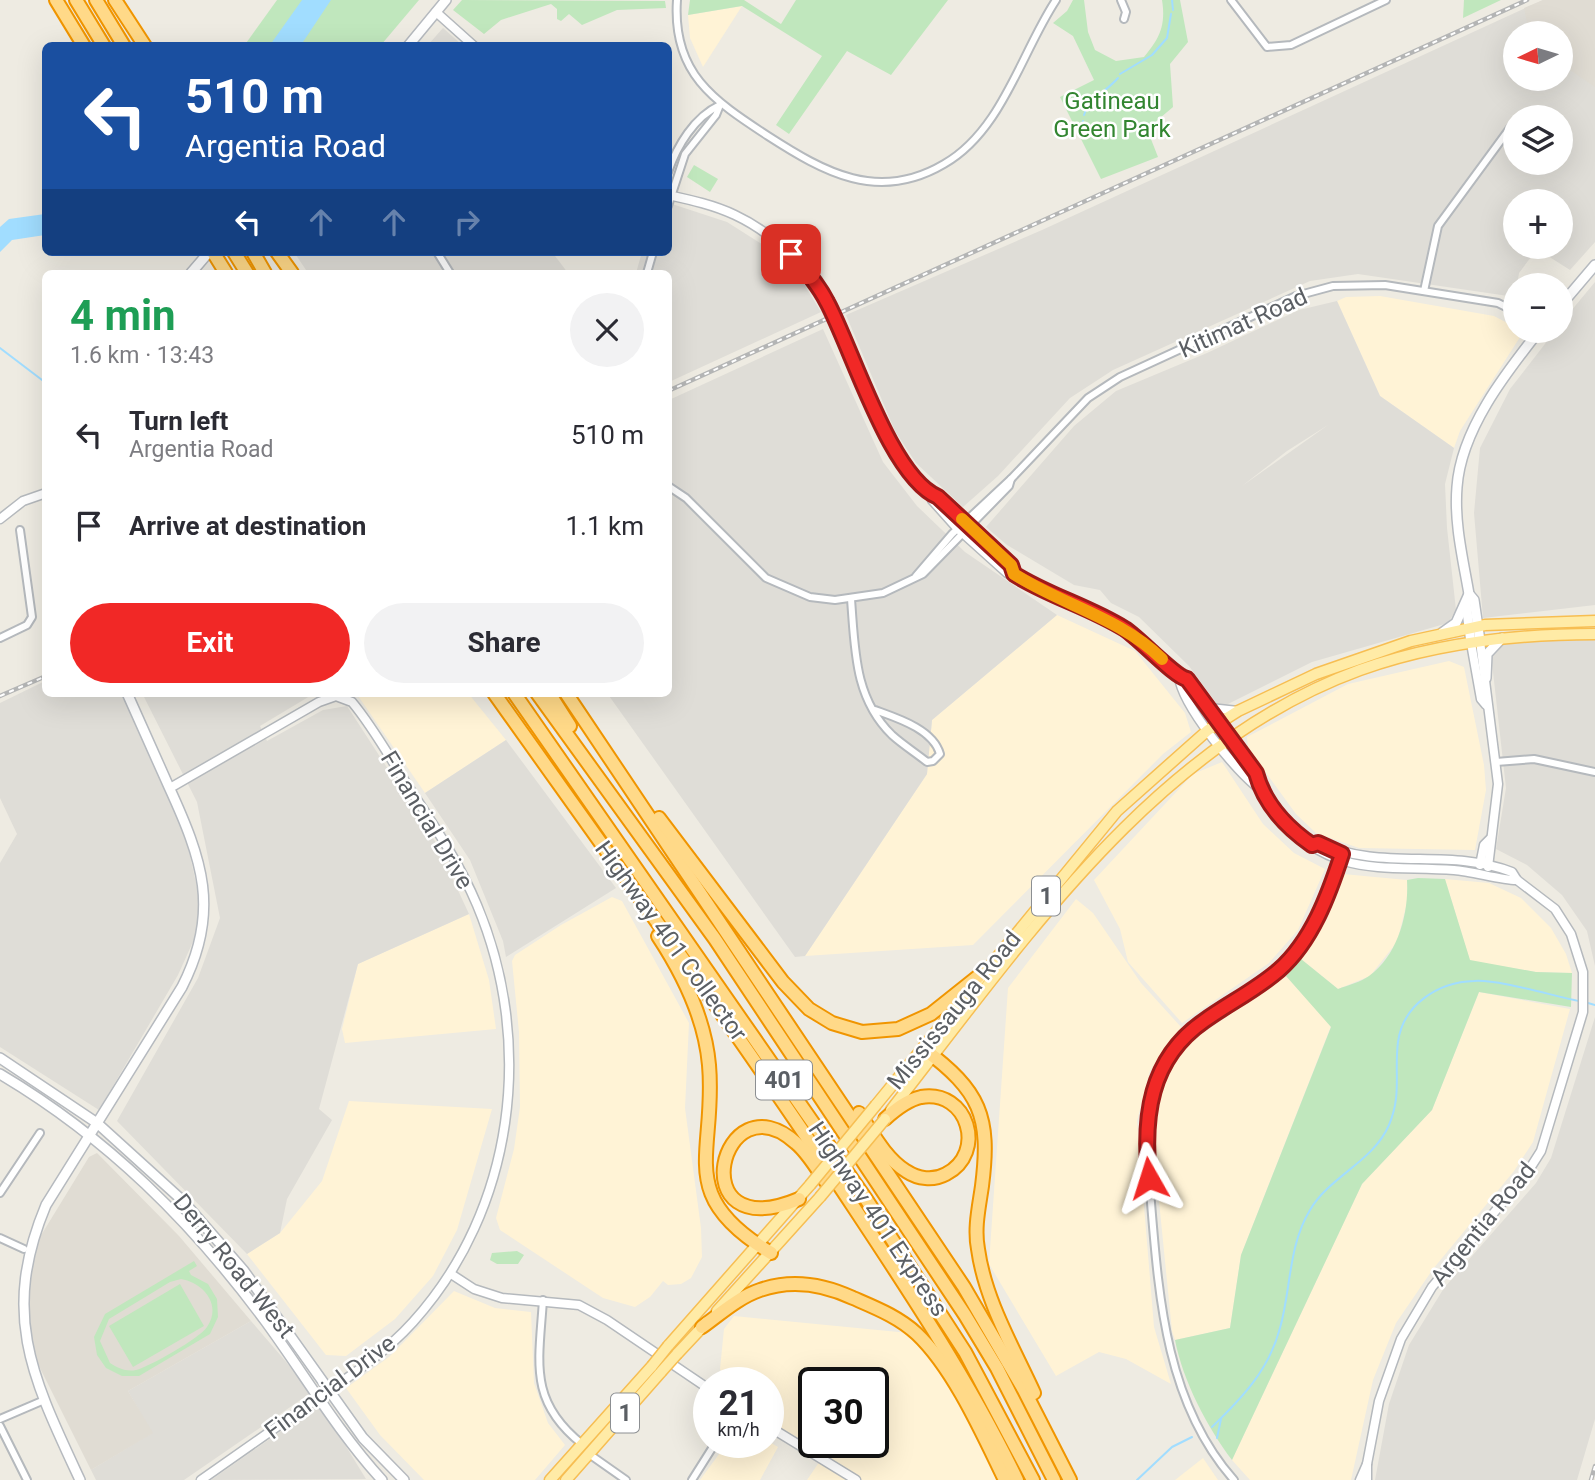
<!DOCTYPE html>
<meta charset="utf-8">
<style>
:root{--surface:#fff;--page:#f2f2f3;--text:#2b2b33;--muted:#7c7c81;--accent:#f12826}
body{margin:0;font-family:Roboto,sans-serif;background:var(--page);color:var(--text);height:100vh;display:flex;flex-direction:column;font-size:26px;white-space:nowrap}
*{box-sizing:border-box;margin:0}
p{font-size:23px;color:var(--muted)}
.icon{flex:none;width:38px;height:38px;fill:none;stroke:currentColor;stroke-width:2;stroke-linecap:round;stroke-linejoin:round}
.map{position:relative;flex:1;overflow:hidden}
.sheet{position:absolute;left:42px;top:270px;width:630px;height:427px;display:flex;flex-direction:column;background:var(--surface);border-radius:10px;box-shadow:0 7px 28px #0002}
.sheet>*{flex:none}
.top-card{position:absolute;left:42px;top:42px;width:630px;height:214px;border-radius:10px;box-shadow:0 7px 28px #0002;background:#1a4fa0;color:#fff;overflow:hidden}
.needle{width:46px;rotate:265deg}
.buttons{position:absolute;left:1503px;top:21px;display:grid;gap:14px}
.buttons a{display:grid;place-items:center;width:70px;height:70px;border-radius:50%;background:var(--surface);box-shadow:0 7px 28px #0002;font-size:35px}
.speed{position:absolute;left:693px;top:1367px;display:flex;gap:14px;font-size:35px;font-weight:700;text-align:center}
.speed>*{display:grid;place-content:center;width:91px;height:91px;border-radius:50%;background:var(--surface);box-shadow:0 7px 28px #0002;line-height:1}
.speed small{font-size:18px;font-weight:400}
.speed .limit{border:4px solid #111;border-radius:10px;background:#fff;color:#111}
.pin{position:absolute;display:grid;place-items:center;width:60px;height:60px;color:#fff;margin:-30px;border-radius:14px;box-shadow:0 4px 10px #0006}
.me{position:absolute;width:77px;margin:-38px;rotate:354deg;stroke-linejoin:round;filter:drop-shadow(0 0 5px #0008)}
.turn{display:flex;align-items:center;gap:24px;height:147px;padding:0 28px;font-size:32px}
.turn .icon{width:91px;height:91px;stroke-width:2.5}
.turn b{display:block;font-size:49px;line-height:60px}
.lanes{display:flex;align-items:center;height:66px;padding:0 28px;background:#0003;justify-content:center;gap:35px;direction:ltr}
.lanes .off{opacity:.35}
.round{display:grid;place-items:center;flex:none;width:74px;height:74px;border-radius:37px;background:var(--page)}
.headline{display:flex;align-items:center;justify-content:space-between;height:119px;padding:0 28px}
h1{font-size:42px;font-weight:700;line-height:52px;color:#1e9e55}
.button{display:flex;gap:14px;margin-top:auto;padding:14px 28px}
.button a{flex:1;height:80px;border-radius:42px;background:var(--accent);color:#fff;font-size:28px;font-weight:700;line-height:80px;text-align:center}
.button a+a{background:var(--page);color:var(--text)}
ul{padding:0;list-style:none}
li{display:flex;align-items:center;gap:21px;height:91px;padding:0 28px}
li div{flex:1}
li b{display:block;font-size:26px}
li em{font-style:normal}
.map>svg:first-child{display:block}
</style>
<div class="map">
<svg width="1595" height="1480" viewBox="0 0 1595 1480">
<rect width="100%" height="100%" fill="#eeebe2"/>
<g fill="#fff3d6" fill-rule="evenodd">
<path d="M742,6L703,67L690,38L688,15Z"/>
<path d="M1380,296L1494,316L1515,327L1516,331H1521L1522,334L1460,431L1454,448L1380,396L1337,301L1346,297Z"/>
<path d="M1057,615L1135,651L1185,713L1191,732L1163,754L973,945L805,956L927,774L932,720Z"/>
<path d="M1449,661L1464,667L1484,765L1486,790L1475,850L1359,848L1316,833L1296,814L1248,748L1247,737L1348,684Z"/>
<path d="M356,693H468L506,740L425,793Z"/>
<path d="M1222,762L1263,824L1294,853L1325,869L1298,930L1269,963L1182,1023L1128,962L1120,929L1094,880L1193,774Z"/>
<path d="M1343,874L1407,880L1408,899L1397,942L1370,976L1338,989L1301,959L1327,919Z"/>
<path d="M1445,879L1489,883L1521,898L1551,928L1566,954L1572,973L1536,972L1470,961Z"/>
<path d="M612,897L622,901L689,1023L685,1108L701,1228L702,1257L691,1278L681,1284L668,1285L663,1281L650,1297L635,1307L603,1298L500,1230L496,1218L514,1149L520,1107L519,1032L512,961L515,955L561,925Z"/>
<path d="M1076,899L1093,913L1141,983L1181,1027L1150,1071L1137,1121L1154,1327L1171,1384L1126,1359L1099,1352L1056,1376L989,1264L1008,988Z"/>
<path d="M469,914L489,980L496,1029L345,1043L342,1029L358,964Z"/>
<path d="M1286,976L1331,1026L1241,1255L1230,1328L1175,1340L1172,1331L1153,1141L1159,1099L1166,1078L1182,1051L1194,1039Z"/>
<path d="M1479,992L1570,1009L1533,1142L1514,1171L1433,1269L1396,1323L1373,1380L1351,1480H1250L1232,1460L1362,1184L1432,1110Z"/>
<path d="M349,1101L492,1109L457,1230L433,1276L395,1319L346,1356L326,1355L247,1254L280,1233L322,1181Z"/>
<path d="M454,1291L495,1308L531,1312L534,1383L548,1423L565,1445L535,1480H424L380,1435L346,1388L389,1357Z"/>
<path d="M734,1316L919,1334L932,1349L997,1480H807L822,1458L768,1426V1382H726L720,1369L724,1329ZM814,1382H873V1442H814Z"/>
<path d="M768,1441L778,1447L760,1480H700L728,1442Z"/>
<path d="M1203,1458L1218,1480H1175Z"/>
</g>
<g fill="#dfddd7" fill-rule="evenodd">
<path d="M1543,0H1595V242L1570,270L1537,249L1519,273L1515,297L1358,274L1310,281L1113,370L1070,398L998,476L963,507L916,463L895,431L846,315L1042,230ZM1516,33H1561V79H1516ZM1516,117H1561V163H1516ZM1516,201H1561V247H1516Z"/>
<path d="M443,28L462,45H428Z"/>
<path d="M669,203L727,222L776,253L799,276L821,312L669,382L668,273H636L642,252H668Z"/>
<path d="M294,252H552L568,273H308Z"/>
<path d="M1595,282V605L1483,618L1474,513L1480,448L1510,389L1555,331H1561V323Z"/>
<path d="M1337,301L1380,396L1454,448L1445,484L1447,528L1456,610L1448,623L1312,662L1226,705L1217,704L1189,666L1139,617L1111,603L1100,590L1074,585L1007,545L986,527L1074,426L1116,391L1207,353L1299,310ZM1328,425L1242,486L1287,451Z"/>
<path d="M823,329L883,462L917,506L965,552L1057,615L932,720L927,774L805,956L795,957L607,693H668L669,400Z"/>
<path d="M1595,638V966L1587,931L1562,895L1527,865L1496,849L1506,788L1491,654L1500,643Z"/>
<path d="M45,681L46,693H123L183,825L201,905L196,935L178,975L99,1110L0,1047V863L17,834L0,798V703Z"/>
<path d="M142,693H315L260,726L267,741L323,710L347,706L436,843L469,914L358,964L319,1109L332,1120L287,1199L280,1233L247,1254L117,1121L198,978L220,918L197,802Z"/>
<path d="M506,740L616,888L506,957L503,941L470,860L425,793Z"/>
<path d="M1595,1017V1419L1577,1480H1375L1389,1404L1409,1345L1444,1288L1536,1183L1551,1158Z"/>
<path d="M251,1321L312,1392L184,1480H96L91,1470L152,1433L128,1391Z"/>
<path d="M320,1404L366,1479L211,1480Z"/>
</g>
<g fill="#e0dcd3">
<path d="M1543,0H1595V87L1561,64V33H1529L1524,8Z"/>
<path d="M97,1153L179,1236L251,1321L128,1391L153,1433L91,1470L36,1360L25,1309L32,1260L40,1237L89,1157Z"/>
</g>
<g fill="#c0e7bd" fill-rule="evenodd">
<path d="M277,0H419L381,45L244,46Z"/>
<path d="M462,0L665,1L666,8L617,10L582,25L569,14L561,21L557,19V9L551,4L501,20L484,34L453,10Z"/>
<path d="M690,0H744L781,24L796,0H948L891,75L847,51L789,134L776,125L822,56L742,6L688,15Z"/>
<path d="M1073,0H1084L1088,32L1095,50L1116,61L1144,57C1160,38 1166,25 1162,0H1180L1188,42L1170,64L1173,107L1147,129L1158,157L1101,179L1060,97L1094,80L1073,36L1053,23L1067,11Z"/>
<path d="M1464,0H1501L1463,18Z"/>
<path d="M694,165L718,179L710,192L687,177Z"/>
<path d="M1418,878L1445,879L1470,960L1536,972L1572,973L1571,1007L1479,992L1432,1110L1362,1184L1232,1460C1207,1427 1183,1381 1175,1340L1230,1328L1241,1255L1331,1027L1286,976L1301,959L1338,989C1348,985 1361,982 1369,976C1398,955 1409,913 1407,880Z"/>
<path d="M517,1251L524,1255L518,1264H497L490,1260L492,1253Z"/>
<path d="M194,1261L197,1266L189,1271L191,1275L208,1284L217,1299L218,1317L210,1334L139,1376H122L106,1368L97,1355L94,1337L105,1314ZM181,1279C204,1283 222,1305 207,1327C200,1338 149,1367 136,1370C126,1372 118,1368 110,1363L100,1341L109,1319L170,1282Z"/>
<path d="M180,1284L204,1326L133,1367L109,1326Z"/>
</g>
<g fill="#a1ddff">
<path d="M302,0H331L301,45H270Z"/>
<path d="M45,214V235L12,240L0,252V227L9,219Z"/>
</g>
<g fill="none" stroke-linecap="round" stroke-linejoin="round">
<g stroke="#a1ddff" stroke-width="2">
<path d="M1172,0L1173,10"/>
<path d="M1120,74L1152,55L1167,38L1171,14"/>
<path d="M1084,115C1089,98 1106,92 1118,78"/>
<path d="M1082,124L1083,121"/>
<path d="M0,348L46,383"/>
<path d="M1588,1003L1595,1005"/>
<path d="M1212,1427C1242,1398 1269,1370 1280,1328C1291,1290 1288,1246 1310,1210C1330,1176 1373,1162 1389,1125C1402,1094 1394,1073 1398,1042C1403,1004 1439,982 1474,981C1497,979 1553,996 1579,1001"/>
<path d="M1217,1438L1221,1419"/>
<path d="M1137,1480L1172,1447L1192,1437"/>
</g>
<defs>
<g id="minor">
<path d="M677,0C672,73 713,100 768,136C824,172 878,203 944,164C1002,131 1021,53 1056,0"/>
<path d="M1121,0L1126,12L1124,19"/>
<path d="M1231,0L1267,47L1291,45L1386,0"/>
<path d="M668,172C677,146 694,117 720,105"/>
<path d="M668,206L685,154L716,115L720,105"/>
<path d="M437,252L450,273"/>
<path d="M647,273L653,252"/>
<path d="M1424,291L1438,226L1510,128"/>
<path d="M668,486L686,498L766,578L810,597L835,600L883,593L923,574L1009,486L1011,479"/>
<path d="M916,576L952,534L1011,479L1088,398L1120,377L1296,296L1333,286L1385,285L1498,303L1516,312"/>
<path d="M851,599C855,649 854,698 892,735C903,745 916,753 927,762L933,761L940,754C933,729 897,718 875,710"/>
<path d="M0,638L27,625L32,617L20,530"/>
<path d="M1496,762L1534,759L1595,772"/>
<path d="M0,1193L40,1133"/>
<path d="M0,1238L24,1249"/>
<path d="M543,1300C539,1362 528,1401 582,1444"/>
<path d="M0,1419L42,1401"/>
<path d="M0,1426L27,1480"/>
<path d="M589,1454L626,1480"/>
<path d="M692,1480L716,1442"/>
<path d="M1234,1480C1154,1390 1158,1259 1146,1147C1143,1100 1165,1048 1204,1021C1229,1003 1256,990 1279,970C1311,942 1327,897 1340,858"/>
</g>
<g id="tertiary">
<path d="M436,12L474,46"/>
<path d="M668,195C691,200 714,205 735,215C824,257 847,349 887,431C898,455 912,487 938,497L1011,565L1014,574"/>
<path d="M931,494L932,500L957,528L1007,573L1123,628L1154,651L1179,677L1187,679L1256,773C1261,791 1270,805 1282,819C1332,878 1384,865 1454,870C1471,871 1505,881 1517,880"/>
<path d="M0,519L23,501L46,493"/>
<path d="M1480,641L1498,784L1488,867"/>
<path d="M1471,643L1481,699L1486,705"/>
<path d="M1179,677C1182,705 1237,773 1260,789"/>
<path d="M1210,708L1238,711"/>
<path d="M170,788L319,702L336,696L352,702C373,727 390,758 408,786C433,824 459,862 477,905C535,1043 515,1209 413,1322C386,1352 352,1375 318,1398C279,1425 240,1453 201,1480"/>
<path d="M1312,845L1318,843C1384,872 1448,847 1512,872L1517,880L1555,909L1571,934L1583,972V1012L1541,1151L1527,1173L1432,1287L1401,1339L1379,1401L1367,1464V1480"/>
<path d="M1480,865L1484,845L1490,839"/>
<path d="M451,1274L474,1289L502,1298L579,1305L607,1320L709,1389"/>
<path d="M768,1426L856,1480"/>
<path d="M1360,1480L1367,1464"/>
</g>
<g id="secondary">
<path d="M408,46L446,0"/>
<path d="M191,273L209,252"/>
<path d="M1561,305L1595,265"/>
<path d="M1466,603L1471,643"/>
<path d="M1442,633L1456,623L1469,594"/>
<path d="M1480,641L1474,600L1469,594C1463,559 1454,523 1457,487C1461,430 1505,374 1539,331"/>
<path d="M1486,678L1487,654L1502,638"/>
<path d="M0,1058L97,1123L183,1201L244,1271L363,1438L404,1480"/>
<path d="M0,1074C108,1138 192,1222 266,1322C304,1374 338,1432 382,1480"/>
<path d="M80,1480C33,1379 0,1315 46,1205L182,987C221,911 202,859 169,787C155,756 141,724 127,693"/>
</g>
<g id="primary">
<path d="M876,1105L1117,811L1208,730L1238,711L1316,674L1411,641L1485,625L1595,621"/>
<path d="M891,1110C1021,944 1154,745 1360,670C1435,643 1516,634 1595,634"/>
<path d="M717,1311L820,1197"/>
<path d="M668,1346L810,1185"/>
<path d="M677,1354L707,1322"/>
<path d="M550,1480L652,1366"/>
<path d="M566,1480L661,1372"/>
</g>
<g id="motorway">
<path d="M56,0L84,46"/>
<path d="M76,0L104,46"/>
<path d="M96,0L124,46"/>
<path d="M115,0L145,46"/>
<path d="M213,252L226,273"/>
<path d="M234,252L247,273"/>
<path d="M253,252L265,273"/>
<path d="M277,252L292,273"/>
<path d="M494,693C607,852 722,1011 831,1173C897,1273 965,1372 1017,1480"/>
<path d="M514,693L866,1199L965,1352L1033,1480"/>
<path d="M537,693L715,939L965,1315L997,1368L1054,1480"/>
<path d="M549,693L570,726"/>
<path d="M566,693L964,1287L1024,1390L1070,1480"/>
<path d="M659,818L783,982L809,1009L832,1023L862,1032L898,1029L931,1014L980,975"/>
<path d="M658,936C683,974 705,1019 709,1065C717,1154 673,1194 771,1253"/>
<path d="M924,1049C980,1091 991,1116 982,1186C979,1207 974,1228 978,1249C985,1300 1013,1347 1034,1393"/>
<path d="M859,1113C872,1132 885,1158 906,1171C918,1179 933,1181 946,1174C987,1153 968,1089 921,1097C907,1100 895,1110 885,1119"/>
<path d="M799,1199C679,1249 721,1075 796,1143C808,1153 817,1169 826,1182"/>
<path d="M702,1327C720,1314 739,1297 760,1290C791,1279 823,1284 853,1298C876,1308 899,1317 917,1334C954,1369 983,1435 1005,1480"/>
</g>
</defs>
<use href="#minor" stroke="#b5b9bd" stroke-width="10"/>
<use href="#tertiary" stroke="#b5b9bd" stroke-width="11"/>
<use href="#secondary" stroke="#b6babf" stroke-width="12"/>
<use href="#primary" stroke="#f7be52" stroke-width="13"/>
<use href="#motorway" stroke="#f09500" stroke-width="16"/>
<use href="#minor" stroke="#fff" stroke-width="6"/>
<use href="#tertiary" stroke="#fff" stroke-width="8"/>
<use href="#secondary" stroke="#fff" stroke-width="9"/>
<use href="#primary" stroke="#ffeba6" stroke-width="10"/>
<use href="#motorway" stroke="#ffd988" stroke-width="12"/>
<defs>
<g id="rail">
<path d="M668,391L1527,0"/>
<path d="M0,696L46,676"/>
<path d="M1591,1480L1595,1466"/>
</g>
</defs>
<use href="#rail" stroke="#b4b5b5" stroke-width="4.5"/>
<use href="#rail" stroke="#fff" stroke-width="2" stroke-dasharray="5" stroke-linecap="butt"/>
<defs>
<g id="primary-bridge">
<path d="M810,1185L876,1105"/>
<path d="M820,1197L885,1119"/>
<path d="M652,1366L668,1346"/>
<path d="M661,1372L677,1354"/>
</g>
</defs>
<use href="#primary-bridge" stroke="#f7be52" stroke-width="13" stroke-linecap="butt"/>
<use href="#primary-bridge" stroke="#ffeba6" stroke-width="10"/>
</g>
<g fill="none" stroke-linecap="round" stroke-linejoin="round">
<defs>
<path id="route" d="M791,254C805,269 818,284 827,302C852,348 890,477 938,497L1011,565L1014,574C1049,596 1090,607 1125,629C1140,639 1175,677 1187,679L1256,773C1264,803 1286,827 1312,845L1318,843L1342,854C1329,894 1312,941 1279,970C1256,990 1229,1003 1204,1021C1149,1059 1143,1118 1149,1178"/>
</defs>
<use href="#route" stroke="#9d1a19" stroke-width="18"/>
<use href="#route" stroke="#f12826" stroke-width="12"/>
<path stroke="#f59e0b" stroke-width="12" d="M962,519L1011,565L1014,574C1062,605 1121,618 1162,659"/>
</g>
<g text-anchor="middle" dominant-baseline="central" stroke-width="5" stroke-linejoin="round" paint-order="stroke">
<g fill="#fff" stroke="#8c8f92" stroke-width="2">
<rect x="1032" y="876.5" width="28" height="39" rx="5"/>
<rect x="756" y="1060.5" width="56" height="39" rx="5"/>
<rect x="611" y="1393.5" width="28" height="39" rx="5"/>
</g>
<g font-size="23" font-weight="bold" fill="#5b5f64">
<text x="1046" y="896">1</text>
<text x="784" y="1080">401</text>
<text x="625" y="1413">1</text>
</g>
<g font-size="24" fill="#328530" stroke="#fff">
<text x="1112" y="101">Gatineau<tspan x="1112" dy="28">Green Park</tspan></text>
</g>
<g font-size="24" fill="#5b5f64" stroke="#fff">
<text transform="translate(1243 323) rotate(-24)">Kitimat Road</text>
<text transform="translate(427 820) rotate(59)">Financial Drive</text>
<text transform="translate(671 941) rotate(54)">Highway 401 Collector</text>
<text transform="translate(954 1010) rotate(-51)">Mississauga Road</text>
<text transform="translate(878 1219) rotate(56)">Highway 401 Express</text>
<text transform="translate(1483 1224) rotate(-51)">Argentia Road</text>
<text transform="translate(234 1266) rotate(51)">Derry Road West</text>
<text transform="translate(330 1387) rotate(-37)">Financial Drive</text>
</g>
</g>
</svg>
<div class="buttons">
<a><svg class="needle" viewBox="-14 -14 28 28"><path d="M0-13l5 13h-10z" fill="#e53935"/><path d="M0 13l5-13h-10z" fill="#7c7c81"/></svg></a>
<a><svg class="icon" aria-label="layers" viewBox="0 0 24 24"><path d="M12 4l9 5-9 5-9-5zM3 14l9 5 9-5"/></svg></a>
<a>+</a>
<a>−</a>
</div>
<div class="speed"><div>21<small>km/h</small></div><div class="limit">30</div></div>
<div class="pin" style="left:791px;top:254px;background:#d93025"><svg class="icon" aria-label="arrive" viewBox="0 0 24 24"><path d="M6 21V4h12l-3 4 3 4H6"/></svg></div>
<svg class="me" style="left:1149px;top:1178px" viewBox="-20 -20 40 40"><path d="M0-17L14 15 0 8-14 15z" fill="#f12826" stroke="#fff" stroke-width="4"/></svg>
<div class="top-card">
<div class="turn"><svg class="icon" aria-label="left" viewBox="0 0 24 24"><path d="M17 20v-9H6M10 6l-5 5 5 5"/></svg><div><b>510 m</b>Argentia Road</div></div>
<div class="lanes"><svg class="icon" aria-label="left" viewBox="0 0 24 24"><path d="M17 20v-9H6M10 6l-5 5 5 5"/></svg><svg class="icon off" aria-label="ahead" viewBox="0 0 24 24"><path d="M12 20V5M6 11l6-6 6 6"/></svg><svg class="icon off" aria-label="ahead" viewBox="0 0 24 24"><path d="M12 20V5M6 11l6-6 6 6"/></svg><svg class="icon off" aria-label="right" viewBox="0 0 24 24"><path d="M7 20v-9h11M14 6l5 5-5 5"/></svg></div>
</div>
<section class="sheet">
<div class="headline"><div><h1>4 min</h1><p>1.6 km · 13:43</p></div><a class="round"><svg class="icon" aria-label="close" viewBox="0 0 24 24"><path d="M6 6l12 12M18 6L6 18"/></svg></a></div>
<ul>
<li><svg class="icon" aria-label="left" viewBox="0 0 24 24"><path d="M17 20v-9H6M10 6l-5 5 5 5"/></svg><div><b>Turn left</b><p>Argentia Road</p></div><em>510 m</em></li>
<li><svg class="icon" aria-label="arrive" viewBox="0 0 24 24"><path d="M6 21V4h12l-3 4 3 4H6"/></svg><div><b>Arrive at destination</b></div><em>1.1 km</em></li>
</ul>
<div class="button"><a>Exit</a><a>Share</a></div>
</section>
</div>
